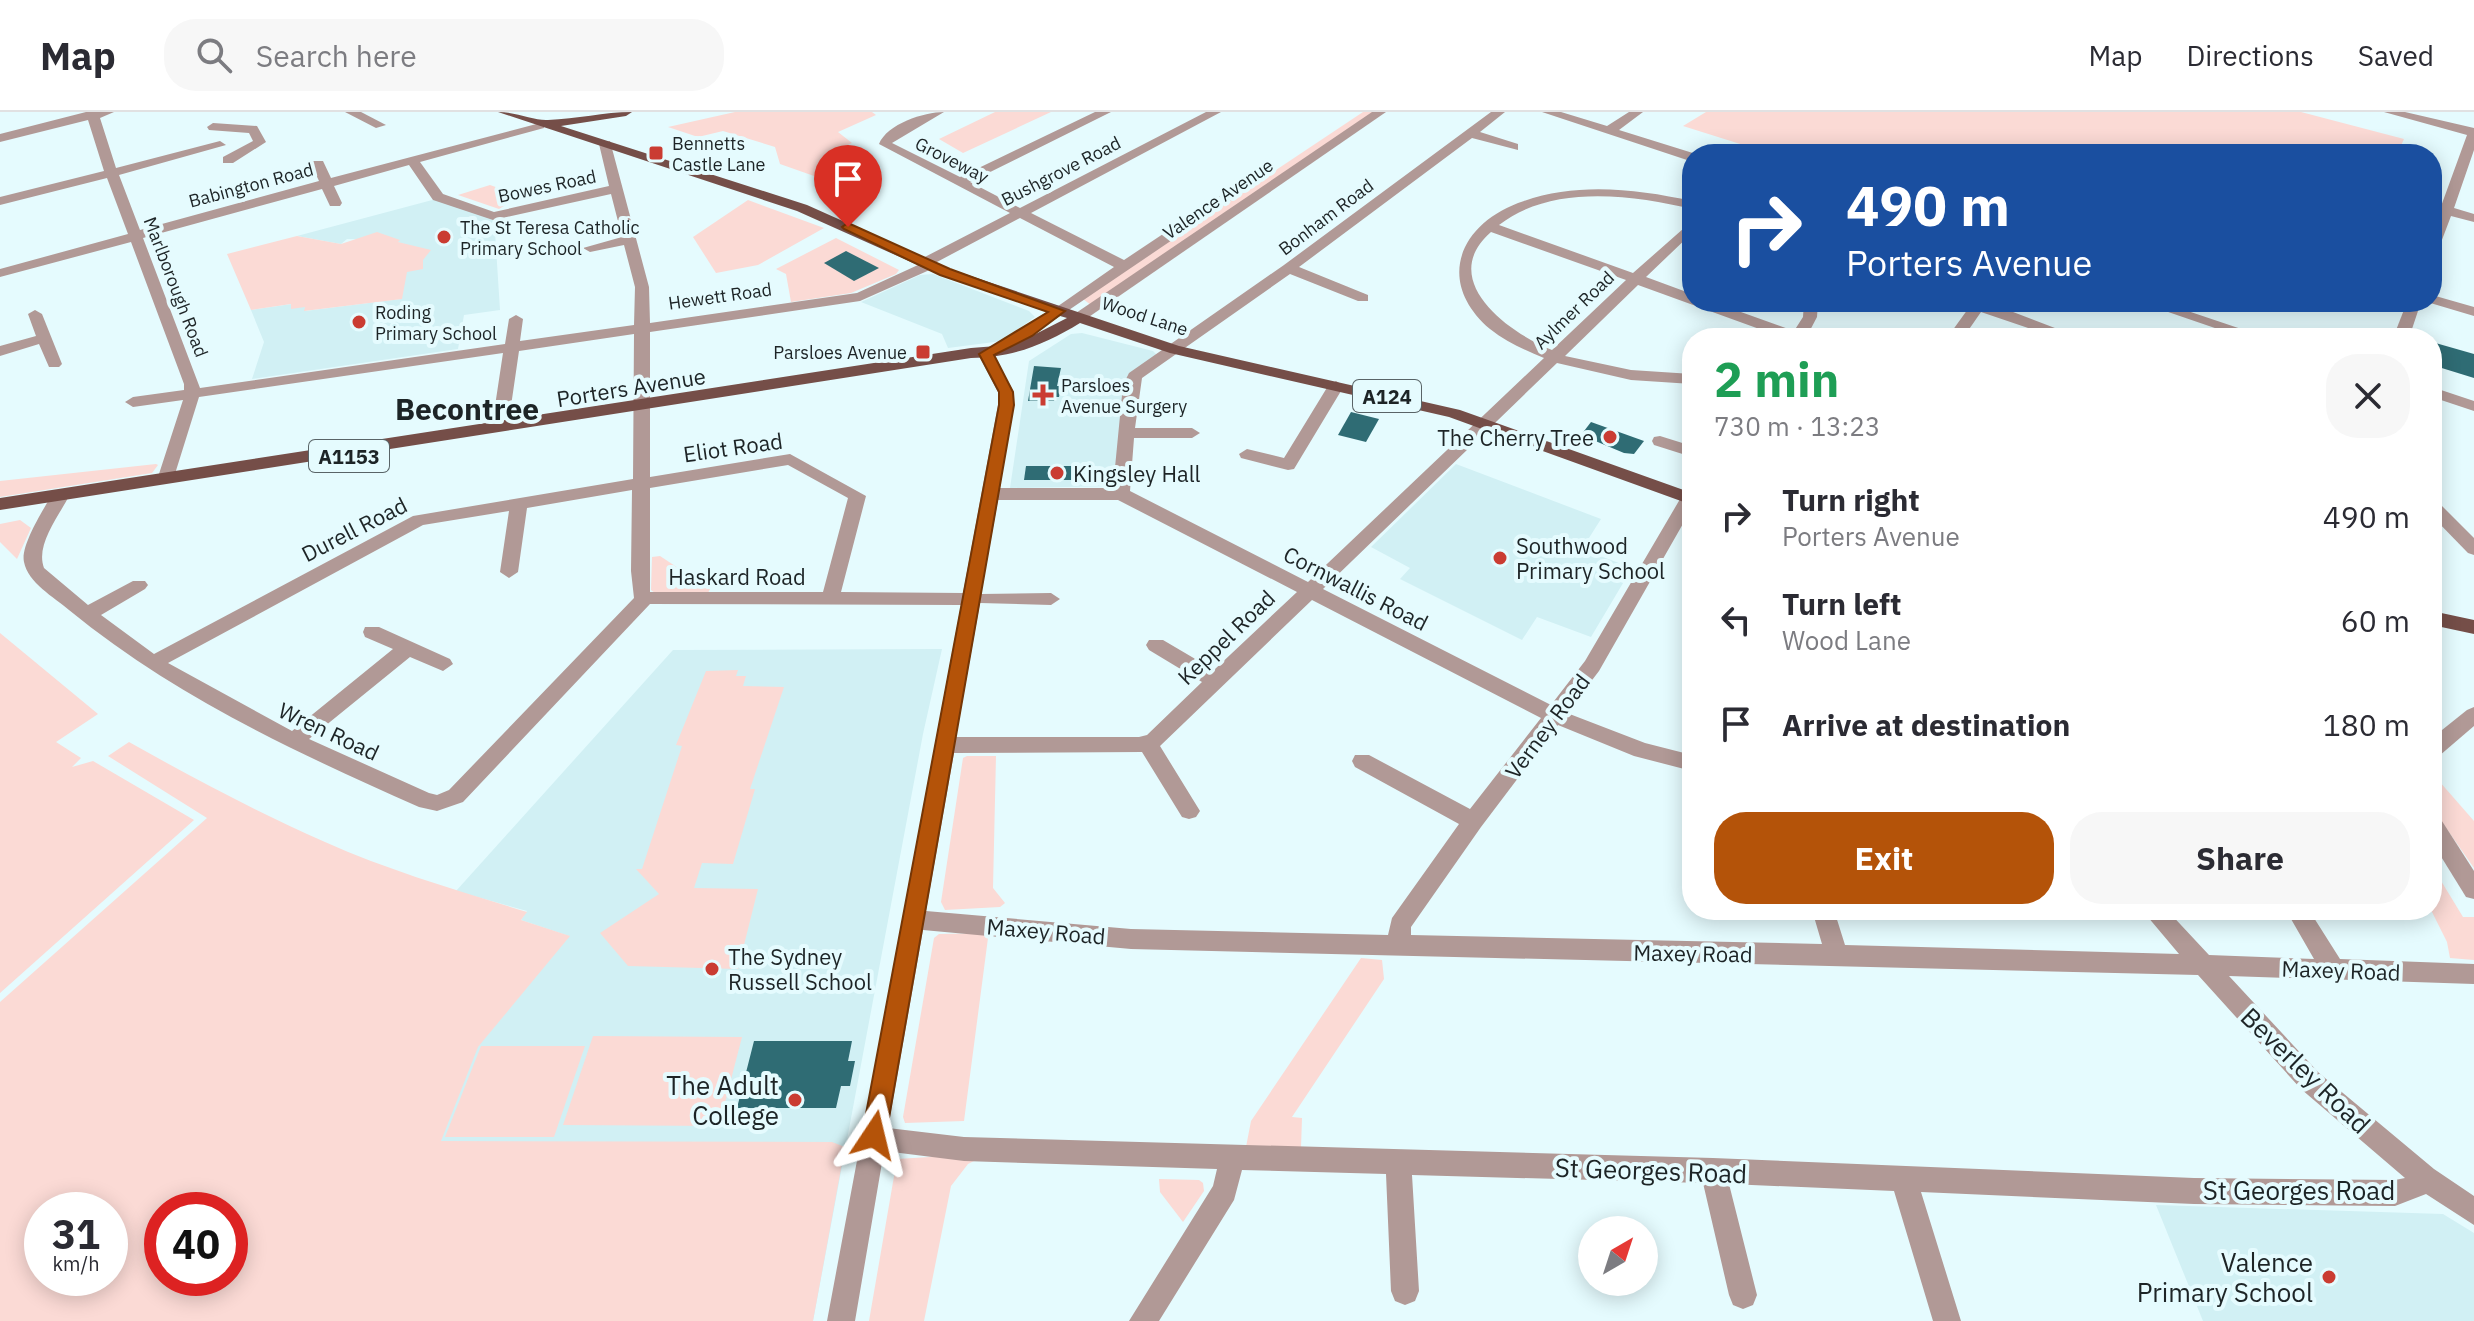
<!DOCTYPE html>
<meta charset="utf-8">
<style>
:root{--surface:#fff;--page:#f7f7f7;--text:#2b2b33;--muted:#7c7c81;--line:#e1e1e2;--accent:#b45309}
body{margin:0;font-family:"IBM Plex Sans",sans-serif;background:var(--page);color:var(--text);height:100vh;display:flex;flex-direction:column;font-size:30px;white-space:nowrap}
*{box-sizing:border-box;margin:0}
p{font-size:26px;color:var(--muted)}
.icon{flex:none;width:44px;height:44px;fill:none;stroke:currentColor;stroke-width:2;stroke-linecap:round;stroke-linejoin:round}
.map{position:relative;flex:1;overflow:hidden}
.side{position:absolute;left:1682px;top:216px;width:760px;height:592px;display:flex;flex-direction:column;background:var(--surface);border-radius:32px;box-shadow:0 4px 20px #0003}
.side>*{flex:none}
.top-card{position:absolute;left:1682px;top:32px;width:760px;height:168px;border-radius:32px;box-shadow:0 4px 20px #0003;background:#1a4fa0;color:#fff;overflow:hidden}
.needle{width:52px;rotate:39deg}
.buttons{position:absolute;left:1578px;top:1104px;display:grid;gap:16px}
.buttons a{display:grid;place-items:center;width:80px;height:80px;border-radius:50%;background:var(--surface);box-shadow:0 4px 20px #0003;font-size:40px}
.speed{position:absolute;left:24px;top:1080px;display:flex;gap:16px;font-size:40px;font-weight:700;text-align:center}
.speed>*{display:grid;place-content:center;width:104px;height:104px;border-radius:50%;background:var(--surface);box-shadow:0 4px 20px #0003;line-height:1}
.speed small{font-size:20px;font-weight:400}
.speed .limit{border:12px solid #d22;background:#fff;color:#111}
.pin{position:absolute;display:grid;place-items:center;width:68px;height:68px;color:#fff;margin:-82px -34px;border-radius:50% 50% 50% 0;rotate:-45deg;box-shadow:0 0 8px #0007}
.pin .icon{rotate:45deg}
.me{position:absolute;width:88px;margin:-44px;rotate:10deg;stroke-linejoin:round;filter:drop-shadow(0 0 6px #0008)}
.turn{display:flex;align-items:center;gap:28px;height:168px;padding:0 32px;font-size:36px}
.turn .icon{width:104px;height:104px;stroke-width:2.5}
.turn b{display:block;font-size:56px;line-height:68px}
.round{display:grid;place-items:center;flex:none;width:84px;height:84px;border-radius:32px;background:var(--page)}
.headline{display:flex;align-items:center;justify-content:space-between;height:136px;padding:0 32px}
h1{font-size:48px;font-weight:700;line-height:60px;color:#1e9e55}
.action{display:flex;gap:16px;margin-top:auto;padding:16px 32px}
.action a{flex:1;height:92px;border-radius:32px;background:var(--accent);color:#fff;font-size:32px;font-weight:700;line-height:92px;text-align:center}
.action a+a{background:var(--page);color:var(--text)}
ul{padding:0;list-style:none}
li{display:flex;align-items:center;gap:24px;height:104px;padding:0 32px}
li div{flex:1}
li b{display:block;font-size:30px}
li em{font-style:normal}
header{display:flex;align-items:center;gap:48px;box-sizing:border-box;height:112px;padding:0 40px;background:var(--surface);border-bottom:2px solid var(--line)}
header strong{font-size:38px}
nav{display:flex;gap:44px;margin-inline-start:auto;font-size:28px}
.search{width:560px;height:72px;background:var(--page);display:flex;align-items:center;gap:20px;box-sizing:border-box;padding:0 28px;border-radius:32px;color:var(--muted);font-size:30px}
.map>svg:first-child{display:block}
</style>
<header>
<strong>Map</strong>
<div class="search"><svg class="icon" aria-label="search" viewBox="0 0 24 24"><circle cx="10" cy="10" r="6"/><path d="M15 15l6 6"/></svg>Search here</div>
<nav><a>Map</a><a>Directions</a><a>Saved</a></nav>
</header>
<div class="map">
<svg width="2474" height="1209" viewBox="0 0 2474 1209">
<rect width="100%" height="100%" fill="#e5fbfe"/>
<g fill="#d1f0f4">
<path d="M436,87L494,104L500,198L464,203L458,237L252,267L264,230L251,198L292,192L305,195V199L401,187L404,132L397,130L399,128L347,127L341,132L297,124Z"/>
<path d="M933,162L1029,199L1035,205L1002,229L948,236L942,222L861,190L920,163Z"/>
<path d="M1082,221L1153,239L1158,244L1136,262L1114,374L1010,376L1029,249L1071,222Z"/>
<path d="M1456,352L1601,407L1582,437L1632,456L1591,525L1537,505L1522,528L1400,467L1410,456L1371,435Z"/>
<path d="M942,537L923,622L813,1209H250L569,824L521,808L527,799L456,779L673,538Z"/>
<path d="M2156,1093L2443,1102L2474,1121V1209H2203Z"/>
</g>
<g fill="#fbdad5" fill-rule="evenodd">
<path d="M735,0H872L876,3L838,20L852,31L825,43L854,60L814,64L780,52L775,35L723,19L698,25L668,15Z"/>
<path d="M995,0H1051L963,41L939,27Z"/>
<path d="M1363,0H1377L1091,193L1083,187Z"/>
<path d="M1706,0H2301L2404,27L2397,42H1772L1683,14Z"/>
<path d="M490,73L507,79V92L499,97L458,83Z"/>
<path d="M748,88L824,116L758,153L716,161L693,125Z"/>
<path d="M377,120L400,128L398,130L431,138L423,148V157L407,160L402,187L304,199L305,195L291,197V192L251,198L227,142L297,124L341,132Z"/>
<path d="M836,126L899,158L896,162L851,181L791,190L786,162L776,157Z"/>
<path d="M156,352L158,353L152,361L0,385V369Z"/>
<path d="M20,408L31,416L17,447L0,430V412Z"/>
<path d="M660,444L710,477L708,481H655L651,478L652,445Z"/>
<path d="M0,521L98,602L56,630L81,646L72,655L93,649L194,708L0,881Z"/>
<path d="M738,558L736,564H746L743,574L784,575L750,677H755L733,752L702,751L694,776L758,777L738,857L628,854L600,821L659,782L636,757H642L682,634L676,633L706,559Z"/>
<path d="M129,630C193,666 257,700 325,730C390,759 459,779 527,800L521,808L570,824L478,935L441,1029L832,1030L845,1035L813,1209H0V890L207,706L108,644ZM42,1098H110V1166H42ZM162,1098H230V1166H162Z"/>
<path d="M967,644H996L993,776L1005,791L1000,795L945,798L941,790L963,646Z"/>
<path d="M2432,661L2474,709V756L2432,696Z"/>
<path d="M2432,754L2463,805H2474V848L2450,846L2447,830L2431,798Z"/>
<path d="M992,821L988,826L964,1009L905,1011L903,1005L934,826L939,822Z"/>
<path d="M1361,846L1382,848L1384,867L1292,1005L1302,1006L1301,1036L1246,1035L1251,1009Z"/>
<path d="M593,924L742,925L719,1014L563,1013Z"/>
<path d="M481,934H585L554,1025H445Z"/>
<path d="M978,1042V1047L968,1052L951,1074L924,1209H869L897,1047Z"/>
<path d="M1159,1067L1199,1068L1203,1071L1204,1079L1183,1110L1160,1080Z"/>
</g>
<g fill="#2f6c74">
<path d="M846,139L879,156L854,169L824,151Z"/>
<path d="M2432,230L2474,242V266L2432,253Z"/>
<path d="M1034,254L1061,256L1057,274H1061L1059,285H1055L1054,289H1028Z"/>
<path d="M1351,300L1379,307L1366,330L1338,323Z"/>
<path d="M1591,310L1644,329L1634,342L1624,341L1581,323Z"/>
<path d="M1026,354H1089L1088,368H1024Z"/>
<path d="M754,929H852L848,949H855L850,974H841L836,996H737Z"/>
</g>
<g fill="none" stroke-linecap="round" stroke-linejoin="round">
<g fill="#b19996" fill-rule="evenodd">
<path d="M86,0H114L100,6L116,56L220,29L226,33L119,63L140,118L319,69L311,52L313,49H323L331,66L544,10V16L420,50L443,82L494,100L609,74L599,32L610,29L649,175L650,211L857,181L918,153L919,148L1010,101L879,32C887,12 924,0 944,0L892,31L960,65L1095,0H1111L970,70L1020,96L1206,0H1221L1031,101L1124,148L1256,60L1268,63L1063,202L1058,203L1051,199L1114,155L1020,106L935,151L934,156L860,189L650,220V365L790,342L866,384L841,480L963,481L998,293V280L978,242L981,239H991L1014,280L1000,376H1113L1123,273L1129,261L1284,153L1491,0H1505L1480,20L1518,32V38L1472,26L1299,155L1368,183V189H1358L1290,162L1142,266L1135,316H1192L1200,321L1192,326H1134L1130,379L1308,470L1544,246C1525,238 1506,230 1490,217C1434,169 1460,110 1524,89C1578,70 1637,77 1692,89V97C1632,83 1552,72 1499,113L1633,161L1692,109V121L1646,165L1692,182V190H1713L1794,219L1803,205L1804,190H1818L1817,205L1806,226H1784L1638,173L1565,244L1631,258L1692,262V272L1631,268L1557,251L1323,477L1551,593L1585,549L1683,382L1692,381V396L1599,559L1567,601L1645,631L1692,643V659L1634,644L1558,613L1481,715L1411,815V823L1822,832L1812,798H1834L1845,833L2179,842L2142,798H2167L2209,843L2314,847L2287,800L2309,798L2340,847L2474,852V872L2229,864L2319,961L2434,1057L2474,1084V1113L2426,1082L2395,1094L2194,1092L1921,1080L1961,1209H1933L1894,1079L1729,1072L1757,1183L1753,1193L1743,1197L1733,1193L1729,1183L1703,1071L1412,1063L1419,1179L1415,1189L1405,1193L1395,1189L1391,1179L1386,1062L1242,1058L1234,1088L1159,1209H1129L1213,1074L1217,1057L964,1049L884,1039L855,1209H827L961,493L650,492L463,690L437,699L419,695C295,640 174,584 69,498C54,485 28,471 24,450C20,433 46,393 55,378H67L70,382C60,403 35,432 44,456L88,493L133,469H145L148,473L145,477L101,503L154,542L413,404L633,367L634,222L519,239L511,294L503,299L495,294L503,241L199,285L174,365L172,369H160L158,365L183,288L133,295L125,290L133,285L184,278V272L131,130L0,165V157L128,122L107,66L0,93V85L104,59L88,8L0,30V22ZM409,53L433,88L493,108L611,82L622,125L583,136L590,140L624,133L635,175L634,213L520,229L523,207L516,203L509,207L505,232L200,276L143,126L322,77L330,94H340L342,91L334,74ZM1491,120L1626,168L1552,238C1509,221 1436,168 1491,120ZM788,353L848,386L823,480H650V376ZM632,378L631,459L634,486L449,678L437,683L429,681L309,627L410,545L443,559L453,552L450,547L379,515H365L363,520L365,525L393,537L292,619L168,551L423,413L509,399L500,460L509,466L518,460L527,396ZM998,388H1118L1297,480L1214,558L1163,528H1149L1146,533L1149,538L1202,570L1147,623L1139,625H956L980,491L1051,493L1060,487L1051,481L981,482ZM1312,488L1541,606L1470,697L1369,643H1355L1352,649L1355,655L1459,712L1392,806L1388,823L1131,817L926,799L954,641L1142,640L1182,705L1189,707L1196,705L1200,699L1160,634ZM923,818L1131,837L2198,863L2301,977L2405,1066L2395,1068L2194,1066L1713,1046L964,1025L888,1016Z"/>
<path d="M345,0H361L386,13L376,16Z"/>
<path d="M1372,0H1386L1083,209H1073V203Z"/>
<path d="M1542,0H1561L1607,14L1629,0H1643L1619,18L1696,42H1692V49L1687,48Z"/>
<path d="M2384,0H2405L2474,16V38L2454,96L2474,102V110L2451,104L2437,141L2432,142V119L2467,23Z"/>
<path d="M213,11L257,14L266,30L233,51H223V45L253,29L249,21L209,18L207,15Z"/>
<path d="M2432,183L2474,195V204L2427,190H2432Z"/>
<path d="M1973,190H1987L2081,226H2058L1981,200L1963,226H1947Z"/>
<path d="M2139,190H2161L2268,226H2244Z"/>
<path d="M2407,190H2421L2409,226H2393Z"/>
<path d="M35,198L42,202L62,252L59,255H49L39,232L0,244V234L36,224L28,202Z"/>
<path d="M1336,269L1344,274L1294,357L1288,358L1241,346L1239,342L1247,337L1284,346L1328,274Z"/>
<path d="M2432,275L2474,289V299L2432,285Z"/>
<path d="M1660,324L1692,334V345L1654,333L1652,329L1654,325Z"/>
<path d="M2432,388L2438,390L2474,426V443L2468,441L2432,404Z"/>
<path d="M2474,595V614L2439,644L2432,646V626L2467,598Z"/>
<path d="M2432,703L2440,706L2474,759V787L2466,785L2432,730Z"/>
</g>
<g fill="#754e48" fill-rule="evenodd">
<path d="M498,0C516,0 535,9 548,8C577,7 604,0 632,0L626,4L561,14L807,93L950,157L1179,234L1460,298L1692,381V393L1449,305L1170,241L1080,211C1046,232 1012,246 971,246L0,398V386L971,236L1009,233L1003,229L1006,226L1047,200L940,163L797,99ZM1060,204L1067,206L1020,230Z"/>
<path d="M2432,499L2474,508V522L2432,513Z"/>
</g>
</g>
<path fill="#b45309" stroke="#753606" stroke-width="2" d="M848,111L950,157L1065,199L1032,224L994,243L1013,280L1014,293L886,1023L882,1031L874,1034L866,1031L862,1023L999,293V280L979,242L1048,200L940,163L844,117L842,115Z"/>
<g fill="#ca3c32" stroke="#e5fbfe" stroke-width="3">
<rect x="648" y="33" width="16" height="16" rx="4"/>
<circle cx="444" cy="125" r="8"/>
<circle cx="359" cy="210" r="8"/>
<rect x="915" y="232" width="16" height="16" rx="4"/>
<path d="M1039 271h8v8h8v8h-8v8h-8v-8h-8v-8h8z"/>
<circle cx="1610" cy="325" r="8"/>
<circle cx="1057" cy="361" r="8"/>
<circle cx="1500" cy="446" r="8"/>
<circle cx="712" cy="857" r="8"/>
<circle cx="795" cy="988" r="8"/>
<circle cx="2329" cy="1165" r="8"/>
</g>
<g text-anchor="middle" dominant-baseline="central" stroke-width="8" stroke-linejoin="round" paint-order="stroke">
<g font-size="18" fill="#1d2426" stroke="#e5fbfe" text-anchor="start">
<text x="672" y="31">Bennetts<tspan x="672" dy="21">Castle Lane</tspan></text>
<text x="460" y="115">The St Teresa Catholic<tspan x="460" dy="21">Primary School</tspan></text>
<text x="375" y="200">Roding<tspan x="375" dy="21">Primary School</tspan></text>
<text x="907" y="240" text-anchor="end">Parsloes Avenue</text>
<text x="1061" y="273">Parsloes<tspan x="1061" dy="21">Avenue Surgery</tspan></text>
</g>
<g font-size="18" fill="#1d2426" stroke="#e5fbfe">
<text transform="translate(952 48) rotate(27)">Groveway</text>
<text transform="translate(1061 59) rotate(-27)">Bushgrove Road</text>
<text transform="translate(251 73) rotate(-15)">Babington Road</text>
<text transform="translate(547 74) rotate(-12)">Bowes Road</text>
<text transform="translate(1218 87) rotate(-34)">Valence Avenue</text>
<text transform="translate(1326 105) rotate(-37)">Bonham Road</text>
<text transform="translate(176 175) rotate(69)">Marlborough Road</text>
<text transform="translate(720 184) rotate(-8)">Hewett Road</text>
<text transform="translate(1574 198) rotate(-44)">Aylmer Road</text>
<text transform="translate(1145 204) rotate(18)">Wood Lane</text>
</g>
<g fill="#e5fbfe" stroke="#596467" stroke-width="2">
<rect x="1353" y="268" width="68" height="32" rx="6"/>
<rect x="309" y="328" width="80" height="32" rx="6"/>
</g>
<g font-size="20" font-weight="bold" fill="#1d2426">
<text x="1387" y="284">A124</text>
<text x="349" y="344">A1153</text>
</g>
<g font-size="22" fill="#1d2426" stroke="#e5fbfe">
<text transform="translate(631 275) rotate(-9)">Porters Avenue</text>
<text transform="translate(733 335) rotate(-8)">Eliot Road</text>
<text transform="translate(354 417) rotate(-27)">Durell Road</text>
<text x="737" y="464">Haskard Road</text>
<text transform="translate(1356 476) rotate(27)">Cornwallis Road</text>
<text transform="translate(1226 525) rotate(-44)">Keppel Road</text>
<text transform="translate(1547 614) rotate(-53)">Verney Road</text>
<text transform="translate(329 619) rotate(25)">Wren Road</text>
<text transform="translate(1046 819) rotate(5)">Maxey Road</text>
<text transform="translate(1693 841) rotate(1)">Maxey Road</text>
<text transform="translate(2341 858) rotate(2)">Maxey Road</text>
</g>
<g font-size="22" fill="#1d2426" stroke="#e5fbfe" text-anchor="start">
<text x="1594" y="325" text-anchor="end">The Cherry Tree</text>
<text x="1073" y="361">Kingsley Hall</text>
<text x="1516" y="433">Southwood<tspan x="1516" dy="25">Primary School</tspan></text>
<text x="728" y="844">The Sydney<tspan x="728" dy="25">Russell School</tspan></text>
</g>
<g font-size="26" fill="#1d2426" stroke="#e5fbfe">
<text transform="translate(2306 958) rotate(44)">Beverley Road</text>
<text transform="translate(1651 1058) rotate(2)">St Georges Road</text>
<text x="2299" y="1078">St Georges Road</text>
</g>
<g font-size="26" fill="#1d2426" stroke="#e5fbfe" text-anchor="end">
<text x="779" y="973">The Adult<tspan x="779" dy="30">College</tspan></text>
<text x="2313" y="1150">Valence<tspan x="2313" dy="30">Primary School</tspan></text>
</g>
<g font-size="30" font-weight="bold" fill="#1d2426" stroke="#e5fbfe">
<text x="467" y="296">Becontree</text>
</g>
</g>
</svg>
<div class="buttons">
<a><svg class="needle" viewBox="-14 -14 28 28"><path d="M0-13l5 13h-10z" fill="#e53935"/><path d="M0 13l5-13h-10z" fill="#7c7c81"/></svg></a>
</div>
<div class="speed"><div>31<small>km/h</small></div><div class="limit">40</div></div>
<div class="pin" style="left:848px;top:115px;background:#d93025"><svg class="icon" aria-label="arrive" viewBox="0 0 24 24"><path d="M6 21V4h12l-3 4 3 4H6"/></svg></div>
<svg class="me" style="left:874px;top:1023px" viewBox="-20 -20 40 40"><path d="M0-17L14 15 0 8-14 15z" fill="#b45309" stroke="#fff" stroke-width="4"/></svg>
<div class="top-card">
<div class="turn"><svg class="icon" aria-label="right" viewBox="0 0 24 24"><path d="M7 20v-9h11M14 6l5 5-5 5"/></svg><div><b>490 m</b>Porters Avenue</div></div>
</div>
<section class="side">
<div class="headline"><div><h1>2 min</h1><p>730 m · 13:23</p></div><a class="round"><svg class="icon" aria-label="close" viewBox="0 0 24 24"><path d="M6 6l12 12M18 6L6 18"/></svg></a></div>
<ul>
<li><svg class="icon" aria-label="right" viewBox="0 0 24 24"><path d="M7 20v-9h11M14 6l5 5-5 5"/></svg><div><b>Turn right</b><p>Porters Avenue</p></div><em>490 m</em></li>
<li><svg class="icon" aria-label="left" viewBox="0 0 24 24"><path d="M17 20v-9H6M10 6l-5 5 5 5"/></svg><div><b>Turn left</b><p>Wood Lane</p></div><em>60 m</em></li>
<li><svg class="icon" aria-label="arrive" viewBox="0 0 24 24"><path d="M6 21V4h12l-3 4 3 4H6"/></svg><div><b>Arrive at destination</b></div><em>180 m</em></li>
</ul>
<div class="action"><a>Exit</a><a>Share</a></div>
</section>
</div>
